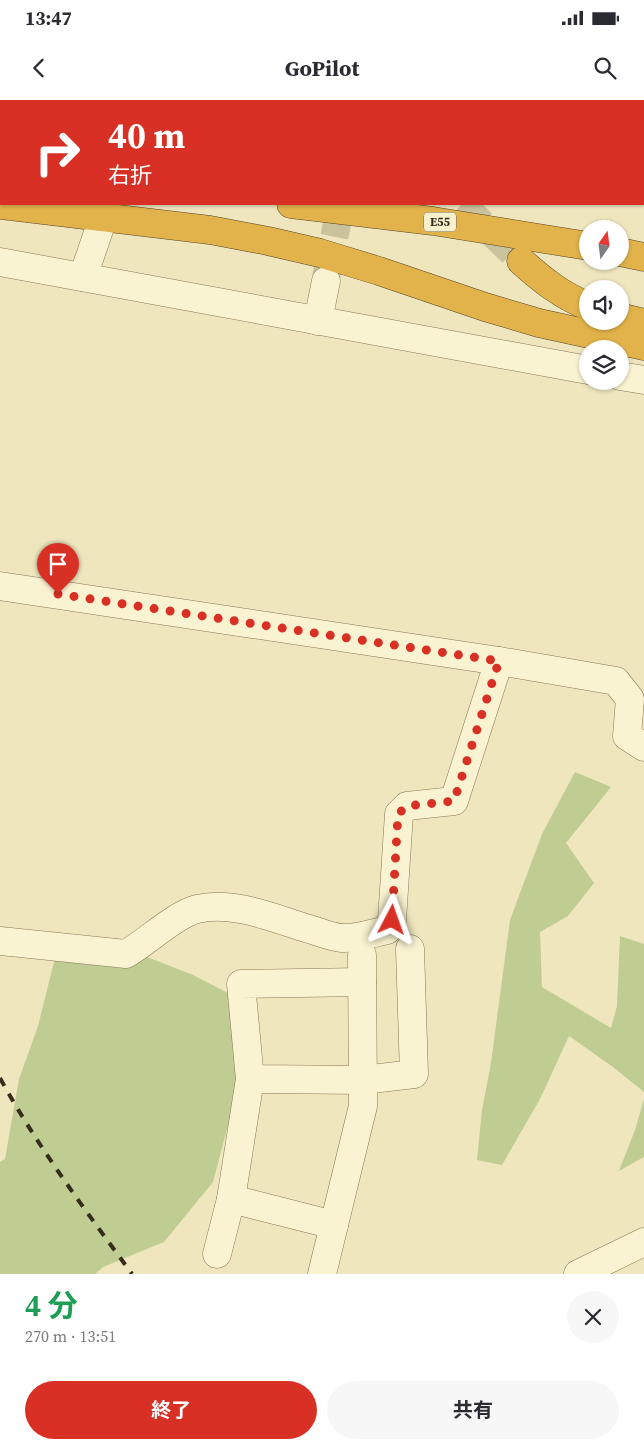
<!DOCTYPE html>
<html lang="ja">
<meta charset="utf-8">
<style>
:root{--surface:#fff;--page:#f7f7f7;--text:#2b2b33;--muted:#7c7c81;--accent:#d93025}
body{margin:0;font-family:"Source Serif 4","Noto Sans JP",serif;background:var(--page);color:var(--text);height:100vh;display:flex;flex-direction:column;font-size:19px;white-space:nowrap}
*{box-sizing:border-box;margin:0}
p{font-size:16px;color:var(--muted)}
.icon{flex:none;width:28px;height:28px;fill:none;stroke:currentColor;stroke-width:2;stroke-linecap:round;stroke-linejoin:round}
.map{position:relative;height:1174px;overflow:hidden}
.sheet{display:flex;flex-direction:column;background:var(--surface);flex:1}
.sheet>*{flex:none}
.hud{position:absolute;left:0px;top:0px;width:645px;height:105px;box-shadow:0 1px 4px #0004;background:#d93025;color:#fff;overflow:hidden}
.needle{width:32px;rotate:14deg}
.controls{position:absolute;left:579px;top:120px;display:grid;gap:10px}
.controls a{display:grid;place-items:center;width:50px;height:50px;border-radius:50%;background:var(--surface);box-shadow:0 1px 4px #0004;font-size:25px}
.pin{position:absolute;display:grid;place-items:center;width:42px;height:42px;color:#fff;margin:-51px -21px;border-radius:50% 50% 50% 0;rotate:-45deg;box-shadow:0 0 5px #0007}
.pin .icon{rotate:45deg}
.me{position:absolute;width:55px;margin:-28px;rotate:4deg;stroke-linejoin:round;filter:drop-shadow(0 0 4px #0008)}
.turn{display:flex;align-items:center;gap:18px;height:105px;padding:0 25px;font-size:22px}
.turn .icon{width:65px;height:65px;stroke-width:2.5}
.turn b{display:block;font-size:35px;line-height:42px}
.round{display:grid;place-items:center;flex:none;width:52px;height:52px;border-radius:26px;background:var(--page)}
.head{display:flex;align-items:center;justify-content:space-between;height:85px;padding:0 25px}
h1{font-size:30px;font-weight:700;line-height:38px;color:#1e9e55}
.cta{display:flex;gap:10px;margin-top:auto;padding:10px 25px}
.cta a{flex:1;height:58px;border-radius:30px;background:var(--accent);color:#fff;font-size:20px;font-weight:700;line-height:58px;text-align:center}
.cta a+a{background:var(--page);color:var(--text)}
.status{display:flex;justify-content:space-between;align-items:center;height:35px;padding:0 25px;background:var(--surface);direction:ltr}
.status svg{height:14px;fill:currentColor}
header{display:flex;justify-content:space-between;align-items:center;height:65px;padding:0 25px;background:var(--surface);font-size:22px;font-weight:700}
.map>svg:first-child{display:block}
</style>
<div class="status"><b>13:47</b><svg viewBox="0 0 49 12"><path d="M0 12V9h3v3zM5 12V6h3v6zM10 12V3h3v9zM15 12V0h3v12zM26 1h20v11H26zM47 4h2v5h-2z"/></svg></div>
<header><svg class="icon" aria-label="back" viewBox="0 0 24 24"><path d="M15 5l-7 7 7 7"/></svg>GoPilot<svg class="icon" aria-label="search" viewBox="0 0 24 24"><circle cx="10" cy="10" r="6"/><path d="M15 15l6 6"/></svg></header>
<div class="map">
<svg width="644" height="1174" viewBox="0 0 644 1174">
<rect width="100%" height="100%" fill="#efe6be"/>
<g fill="#bfcd92">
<path d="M575,672L611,687L566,743L594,783L568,816L540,832L542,887L611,928L617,906L620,836L644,844V992L613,967L569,936L540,999L502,1065L477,1060L482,1010L491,963L510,820L542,734Z"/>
<path d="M114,844L193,875L249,904L236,995L213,1082L164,1142L103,1167L95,1174H0V1062L5,1059L19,979L38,926L55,858Z"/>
<path d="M644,999V1057L619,1071L635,1030Z"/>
</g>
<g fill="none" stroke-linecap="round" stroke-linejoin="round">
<g stroke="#cac19d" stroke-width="28" stroke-dasharray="28 14" stroke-linecap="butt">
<path d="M134,1L135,0"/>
<path d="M326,178L341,104"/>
</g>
<path stroke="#cac19d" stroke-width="28" stroke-dasharray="28 14" stroke-linecap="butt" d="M462,104L521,161"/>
<defs>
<g id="minor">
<path d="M361,1V0"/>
<path d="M0,162L588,270"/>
<path d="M83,177L100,127"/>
<path d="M318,221L326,181"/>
<path d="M620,276L644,280"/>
<path d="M0,486L499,561L616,581L630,599L627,636L644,647"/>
<path d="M0,841L126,854C148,841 175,815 197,809C233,800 276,819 309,829C320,832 331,837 342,838C356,839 373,833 387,830L392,820L399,714L407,706L454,701L499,561"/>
<path d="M362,882L241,884L250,979L363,980L414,974L410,849"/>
<path d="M231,1099L334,1125"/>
<path d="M217,1154L231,1099L250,979"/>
<path d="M322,1174L363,1006L362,855"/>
<path d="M578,1174L644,1142"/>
</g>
<g id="highway">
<path d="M0,28H1"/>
<path d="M291,104L433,121L588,146"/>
<path d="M0,105L210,130L268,141L320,153L379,171L485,207L539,223L644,246"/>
<path d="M620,152L644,157"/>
<path d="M521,161C541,179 562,196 588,206"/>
<path d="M620,217L644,223"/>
</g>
</defs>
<use href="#minor" stroke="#877756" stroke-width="29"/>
<use href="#highway" stroke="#55442b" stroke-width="29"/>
<use href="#minor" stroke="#faf3d1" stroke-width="28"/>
<use href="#highway" stroke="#e2b34a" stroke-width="28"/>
<path stroke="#362c1b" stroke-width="4" stroke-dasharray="9 9" stroke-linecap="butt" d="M0,978C37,1046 86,1111 132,1174"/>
</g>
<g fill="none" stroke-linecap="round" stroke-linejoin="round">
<path stroke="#d93025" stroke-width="9" stroke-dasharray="0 16.2" d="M58,494L499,561L454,701L407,706L398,714L392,820"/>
</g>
<g text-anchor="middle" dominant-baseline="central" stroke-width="4.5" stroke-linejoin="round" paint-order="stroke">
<rect fill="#f6f0cd" stroke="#706750" stroke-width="1" x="424" y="112.5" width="32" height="19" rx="4"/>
<g font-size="12" font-weight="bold" fill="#362c1b">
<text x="440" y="122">E55</text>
</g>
</g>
</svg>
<div class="controls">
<a><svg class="needle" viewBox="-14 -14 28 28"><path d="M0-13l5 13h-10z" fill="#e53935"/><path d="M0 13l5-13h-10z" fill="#7c7c81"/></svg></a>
<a><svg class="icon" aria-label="sound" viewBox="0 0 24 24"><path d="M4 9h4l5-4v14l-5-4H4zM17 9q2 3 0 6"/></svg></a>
<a><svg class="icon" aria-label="layers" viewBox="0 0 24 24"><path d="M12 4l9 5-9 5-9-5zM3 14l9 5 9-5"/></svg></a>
</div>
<div class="pin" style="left:58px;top:494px;background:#d93025"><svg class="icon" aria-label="arrive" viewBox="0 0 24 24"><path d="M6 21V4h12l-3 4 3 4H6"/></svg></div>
<svg class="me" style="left:392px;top:820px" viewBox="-20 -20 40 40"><path d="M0-17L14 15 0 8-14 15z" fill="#d93025" stroke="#fff" stroke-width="4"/></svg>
<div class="hud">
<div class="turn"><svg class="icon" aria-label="right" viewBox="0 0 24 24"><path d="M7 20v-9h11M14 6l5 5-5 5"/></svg><div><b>40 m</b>右折</div></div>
</div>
</div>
<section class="sheet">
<div class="head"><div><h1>4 分</h1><p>270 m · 13:51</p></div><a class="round"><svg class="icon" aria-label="close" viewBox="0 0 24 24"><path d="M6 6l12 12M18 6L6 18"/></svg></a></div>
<div class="cta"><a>終了</a><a>共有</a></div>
</section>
